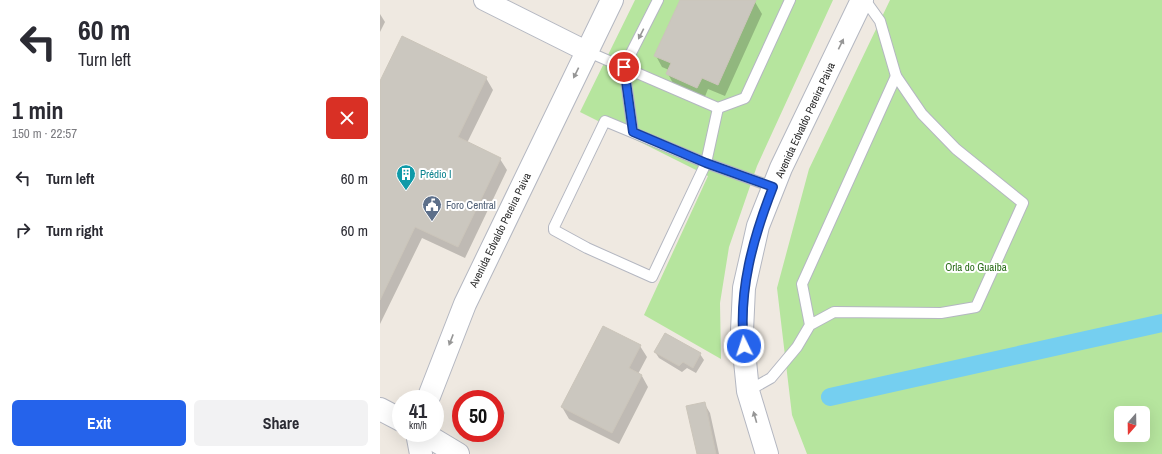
<!DOCTYPE html>
<meta charset="utf-8">
<style>
:root{--surface:#fff;--page:#f2f2f3;--text:#2b2b33;--muted:#7c7c81;--accent:#2563eb}
body{margin:0;font-family:"Archivo Narrow",sans-serif;background:var(--page);color:var(--text);height:100vh;display:flex;flex-direction:column;font-size:15px;white-space:nowrap}
*{box-sizing:border-box;margin:0}
p{font-size:13px;color:var(--muted)}
.icon{flex:none;width:22px;height:22px;fill:none;stroke:currentColor;stroke-width:2;stroke-linecap:round;stroke-linejoin:round}
.map{position:relative;flex:1;overflow:hidden}
.details{display:flex;flex-direction:column;background:var(--surface);width:380px}
.details>*{flex:none}
.top-card{background:#fff;color:var(--text);overflow:hidden}
.needle{width:26px;rotate:200deg}
.buttons{position:absolute;left:734px;top:406px;display:grid;gap:8px}
.buttons a{display:grid;place-items:center;width:36px;height:36px;border-radius:6px;background:var(--surface);box-shadow:0 4px 16px #0002;font-size:20px}
.speed{position:absolute;left:12px;top:390px;display:flex;gap:8px;font-size:20px;font-weight:700;text-align:center}
.speed>*{display:grid;place-content:center;width:52px;height:52px;border-radius:50%;background:var(--surface);box-shadow:0 4px 16px #0002;line-height:1}
.speed small{font-size:10px;font-weight:400}
.speed .limit{border:6px solid #d22;background:#fff;color:#111}
.pin{position:absolute;display:grid;place-items:center;width:34px;height:34px;color:#fff;margin:-17px;border:2px solid #fff;border-radius:50%;box-shadow:0 1px 4px #0007}
.me{position:absolute;width:44px;margin:-22px;rotate:356deg;stroke-linejoin:round;filter:drop-shadow(0 0 3px #0008)}
.turn{display:flex;align-items:center;gap:14px;height:84px;padding:0 12px;font-size:18px}
.turn .icon{width:52px;height:52px;stroke-width:2.5}
.turn b{display:block;font-size:28px;line-height:34px}
.round{display:grid;place-items:center;flex:none;width:42px;height:42px;border-radius:6px;background:var(--page)}
.headline{display:flex;align-items:center;justify-content:space-between;height:68px;padding:0 12px}
h1{font-size:24px;font-weight:800;line-height:30px}
.cta{display:flex;gap:8px;margin-top:auto;padding:8px 12px}
.cta a{flex:1;height:46px;border-radius:6px;background:var(--accent);color:#fff;font-size:16px;font-weight:800;line-height:46px;text-align:center}
.cta a+a{background:var(--page);color:var(--text)}
ul{padding:0;list-style:none}
li{display:flex;align-items:center;gap:12px;height:52px;padding:0 12px}
li div{flex:1}
li b{display:block;font-size:15px}
li em{font-style:normal}
main{display:flex;flex:1;min-height:0}
.map>svg:first-child{display:block}
</style>
<main>
<section class="details">
<div class="top-card">
<div class="turn"><svg class="icon" aria-label="left" viewBox="0 0 24 24"><path d="M17 20v-9H6M10 6l-5 5 5 5"/></svg><div><b>60 m</b>Turn left</div></div>
</div>
<div class="headline"><div><h1>1 min</h1><p>150 m · 22:57</p></div><a class="round" style="background:#d93025;color:#fff"><svg class="icon" aria-label="close" viewBox="0 0 24 24"><path d="M6 6l12 12M18 6L6 18"/></svg></a></div>
<ul>
<li><svg class="icon" aria-label="left" viewBox="0 0 24 24"><path d="M17 20v-9H6M10 6l-5 5 5 5"/></svg><div><b>Turn left</b></div><em>60 m</em></li>
<li><svg class="icon" aria-label="right" viewBox="0 0 24 24"><path d="M7 20v-9h11M14 6l5 5-5 5"/></svg><div><b>Turn right</b></div><em>60 m</em></li>
</ul>
<div class="cta"><a>Exit</a><a>Share</a></div>
</section>
<div class="map">
<svg width="782" height="454" viewBox="0 0 782 454">
<rect width="100%" height="100%" fill="#efe9e1"/>
<g fill="#b6e59e" fill-rule="evenodd">
<path d="M255,0H453L377,166L349,247L340,303L341,359L264,315L328,176L200,112Z"/>
<path d="M510,0H782V454H427L412,415L397,288L429,169ZM741,413H763V435H741Z"/>
</g>
<g fill="#0003">
<path d="M301,0H370L375,2L382,14L345,96L328,89L324,99L294,85L288,74L289,70L282,67L276,56Z"/>
<path d="M0,14L5,22L0,32Z"/>
<path d="M106,78L113,90L87,143L120,159L127,170L85,258L42,238L0,324V84Z"/>
<path d="M286,334L320,354L324,360L316,373L307,368L302,372L279,358L275,352Z"/>
<path d="M260,346L267,357L258,374L262,376L268,387L239,444L189,419L182,407Z"/>
<path d="M324,403L330,413L339,454H318Z"/>
<path d="M115,404L121,406L125,413L119,425L115,423Z"/>
</g>
<g fill="none" stroke-linecap="round" stroke-linejoin="round">
<path stroke="#75cff0" stroke-width="18" d="M450,397L782,323"/>
</g>
<g fill="#cbc7bf" stroke="#cbc5ba">
<path d="M300,0H376L338,85L322,78L317,88L286,74L291,63L274,56Z"/>
<path d="M22,36L107,77L78,137L121,158L78,247L35,227L0,300V81Z"/>
<path d="M223,326L261,345L249,368L262,375L232,433L181,407Z"/>
<path d="M285,333L321,353L313,368L303,362L299,366L274,352Z"/>
<path d="M325,402L336,454H317L306,406Z"/>
</g>
<g fill="none" stroke-linecap="round" stroke-linejoin="round">
<defs>
<g id="lane">
<path d="M485,0L500,21L516,76"/>
<path d="M206,51L338,108L365,98L410,0"/>
<path d="M338,108L326,163L393,187"/>
<path d="M225,121L326,163L272,277L207,248L174,230V227Z"/>
<path d="M253,132L244,67L278,0"/>
<path d="M368,391L391,378L417,347L430,325L422,284L516,76L542,114L576,149L643,203L596,307L561,313L454,312L430,325"/>
</g>
<path id="street" d="M104,0L206,51"/>
<g id="secondary">
<path d="M48,399L85,304L232,0"/>
<path d="M0,409L21,420"/>
<path d="M37,433L41,454"/>
<path d="M43,433L78,454"/>
<path d="M387,454L368,391L362,331L364,288L378,226L401,168L482,0"/>
</g>
</defs>
<use href="#lane" stroke="#b4b7c1" stroke-width="12"/>
<use href="#street" stroke="#b4b7c1" stroke-width="22"/>
<use href="#secondary" stroke="#b4b7c1" stroke-width="24"/>
<use href="#lane" stroke="#fff" stroke-width="10"/>
<use href="#street" stroke="#fff" stroke-width="20"/>
<use href="#secondary" stroke="#fff" stroke-width="22"/>
</g>
<defs><path id="oneway-solid" d="M-6-.8H1V-3.2L6.5 0L1 3.2V.8H-6Z"/></defs>
<g fill="#969696">
<use href="#oneway-solid" transform="translate(261 34) rotate(117)"/>
<use href="#oneway-solid" transform="translate(461 44) rotate(-64)"/>
<use href="#oneway-solid" transform="translate(196 73) rotate(116)"/>
<use href="#oneway-solid" transform="translate(71 340) rotate(111)"/>
<use href="#oneway-solid" transform="translate(375 417) rotate(-106)"/>
</g>
<g fill="none" stroke-linecap="round" stroke-linejoin="round">
<defs>
<path id="route" d="M244,67L253,132L326,163L393,187C373,238 358,291 364,346"/>
</defs>
<use href="#route" stroke="#184099" stroke-width="10"/>
<use href="#route" stroke="#2563eb" stroke-width="7"/>
</g>
<defs>
<symbol id="building-pin" viewBox="-11 -11 22 30"><path d="M0 17L-7.5 6A9.5 9.5 0 1 1 7.5 6Z" fill="#0f9aa8" stroke="#fff"/><path d="M-4-6H4V6H1V3H-1V6H-4ZM-2.5-4.3h1.7v1.8h-1.7ZM.8-4.3h1.7v1.8H.8ZM-2.5-1h1.7V.8h-1.7ZM.8-1h1.7V.8H.8Z" fill="#fff"/></symbol>
<symbol id="civic-pin" viewBox="-11 -11 22 30"><path d="M0 17L-7.5 6A9.5 9.5 0 1 1 7.5 6Z" fill="#5c6f8a" stroke="#fff"/><path d="M-.6-6.5H3V-4.5H.6V-3L4-1V1h2V6H-6V1h2V-1L-.6-3ZM-1.2 2.5V6h2.4V2.5Z" fill="#fff"/></symbol>
</defs>
<g fill-rule="evenodd">
<use href="#building-pin" x="15" y="163" width="22" height="30"/>
<use href="#civic-pin" x="41" y="194" width="22" height="30"/>
</g>
<g text-anchor="middle" dominant-baseline="central" stroke-width="4" stroke-linejoin="round" paint-order="stroke">
<g font-size="11" fill="#2e2e2e" stroke="#fff">
<text transform="translate(425 120) rotate(-65)">Avenida Edvaldo Pereira Paiva</text>
<text transform="translate(120 230) rotate(-64)">Avenida Edvaldo Pereira Paiva</text>
</g>
<g font-size="11" fill="#0d838f" stroke="#fff" text-anchor="start">
<text x="40" y="174">Prédio I</text>
</g>
<g font-size="11" fill="#4e5e75" stroke="#fff" text-anchor="start">
<text x="66" y="205">Foro Central</text>
</g>
<g font-size="11" fill="#2c6e1b" stroke="#fff">
<text x="596" y="267">Orla do Guaíba</text>
</g>
</g>
</svg>
<div class="buttons">
<a><svg class="needle" viewBox="-14 -14 28 28"><path d="M0-13l5 13h-10z" fill="#e53935"/><path d="M0 13l5-13h-10z" fill="#7c7c81"/></svg></a>
</div>
<div class="speed"><div>41<small>km/h</small></div><div class="limit">50</div></div>
<div class="pin" style="left:244px;top:67px;background:#d93025"><svg class="icon" aria-label="arrive" viewBox="0 0 24 24"><path d="M6 21V4h12l-3 4 3 4H6"/></svg></div>
<svg class="me" style="left:364px;top:346px" viewBox="-20 -20 40 40"><circle r="17" fill="#2563eb" stroke="#fff" stroke-width="3"/><path d="M0-11L8 9 0 5-8 9z" fill="#fff"/></svg>
</div>
</main>
